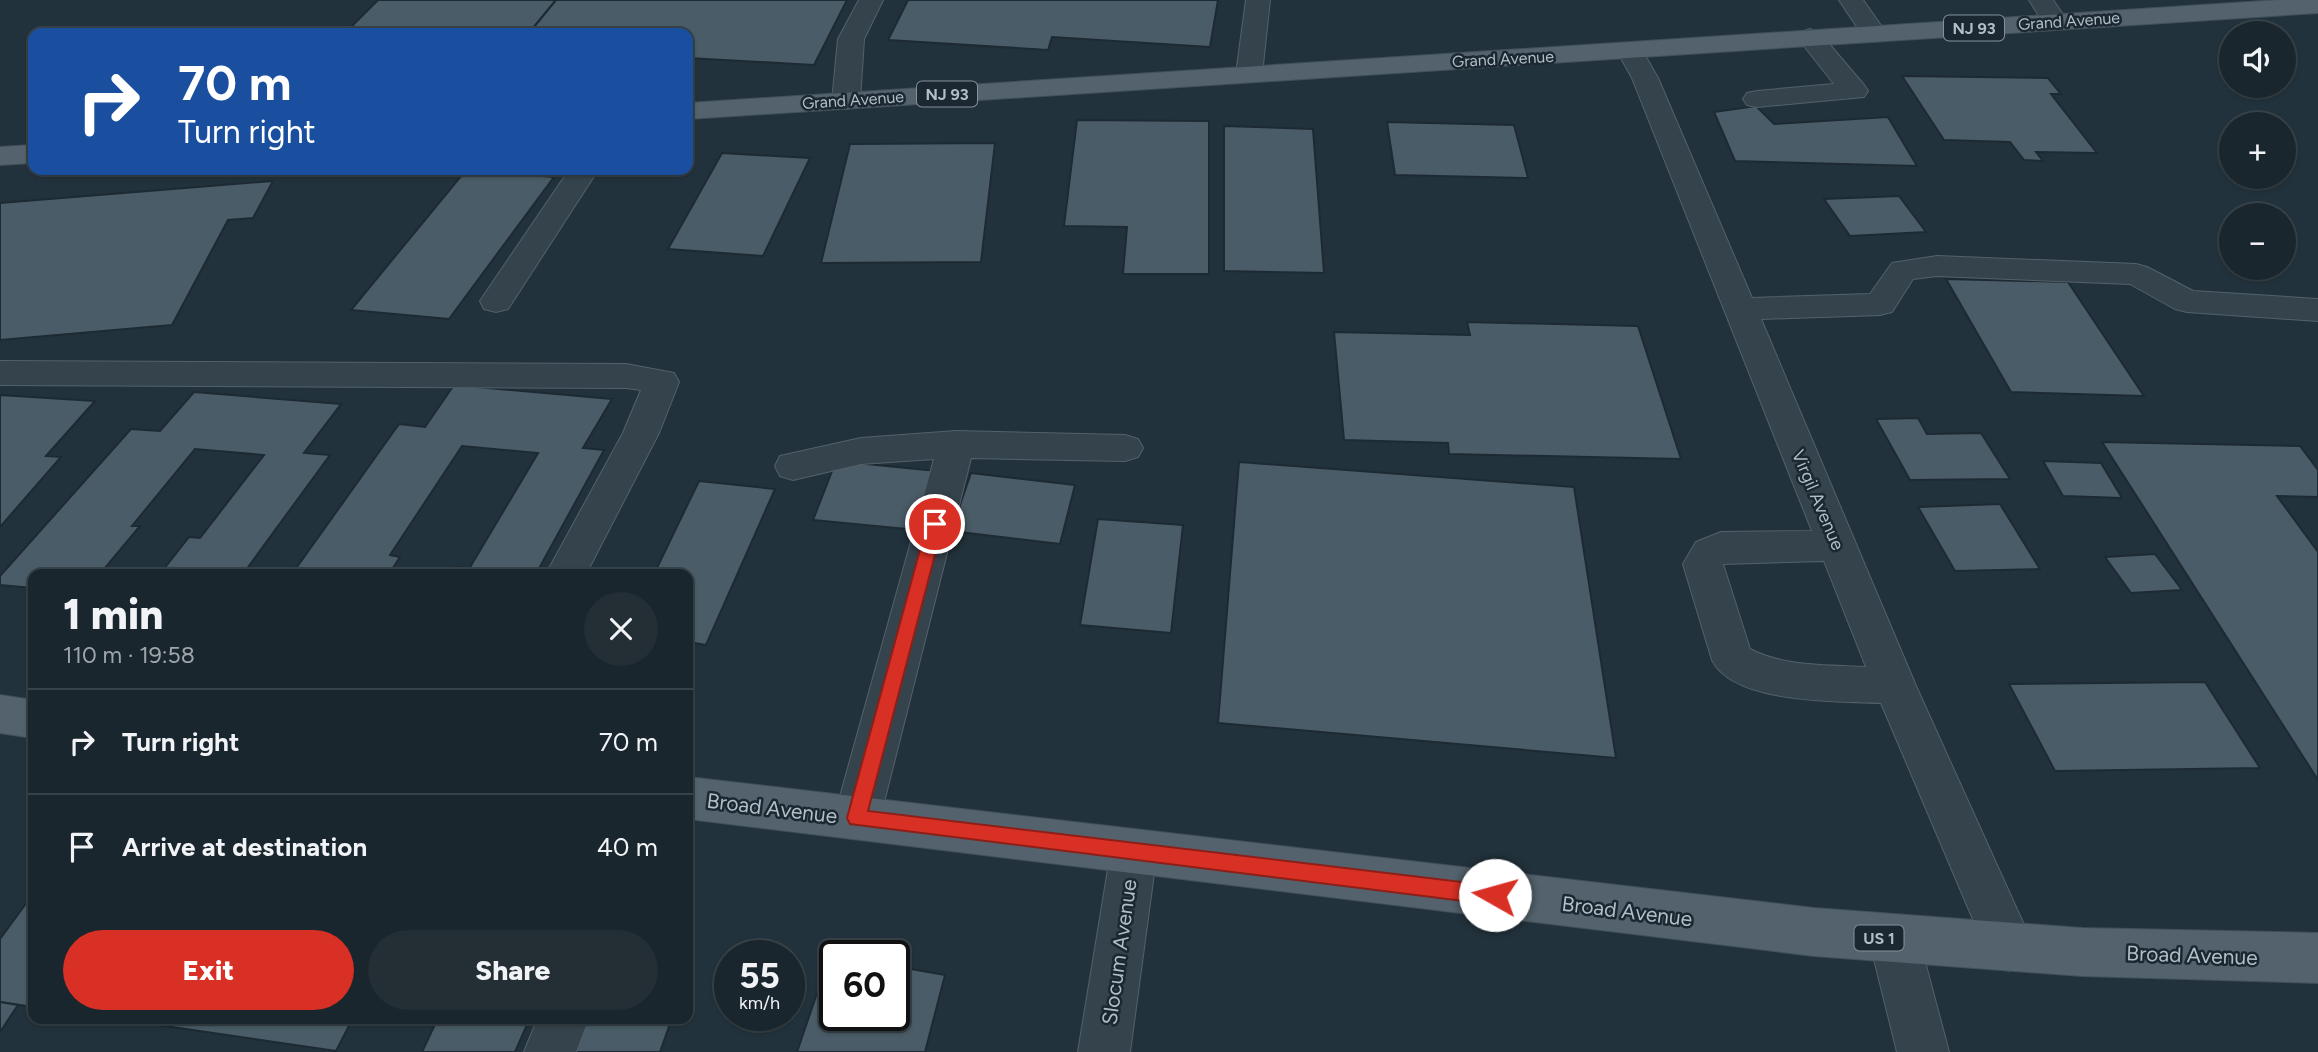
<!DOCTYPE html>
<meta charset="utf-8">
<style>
:root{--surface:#1a262d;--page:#232e35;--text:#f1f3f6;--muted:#9fa5aa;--line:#384349;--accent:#d93025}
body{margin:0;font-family:Figtree,sans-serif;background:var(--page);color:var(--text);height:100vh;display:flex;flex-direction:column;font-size:26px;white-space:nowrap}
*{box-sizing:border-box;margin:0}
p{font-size:23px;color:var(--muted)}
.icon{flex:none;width:38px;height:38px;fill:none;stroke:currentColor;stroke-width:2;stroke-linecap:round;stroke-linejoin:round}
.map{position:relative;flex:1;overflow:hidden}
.sheet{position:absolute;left:28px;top:569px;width:665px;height:455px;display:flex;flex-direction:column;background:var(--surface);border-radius:14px;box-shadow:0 2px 5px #0004,0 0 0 2px var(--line)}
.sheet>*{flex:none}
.top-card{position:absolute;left:28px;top:28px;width:665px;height:147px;border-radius:14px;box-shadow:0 2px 5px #0004,0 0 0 2px var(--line);background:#1a4fa0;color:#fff;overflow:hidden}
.buttons{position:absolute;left:2219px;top:21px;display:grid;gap:14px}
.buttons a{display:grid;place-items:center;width:77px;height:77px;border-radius:50%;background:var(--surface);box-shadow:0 2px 5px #0004,0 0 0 2px var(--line);font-size:35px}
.speed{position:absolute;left:714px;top:940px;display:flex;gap:14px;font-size:35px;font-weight:700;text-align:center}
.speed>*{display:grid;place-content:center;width:91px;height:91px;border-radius:50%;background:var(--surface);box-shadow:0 2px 5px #0004,0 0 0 2px var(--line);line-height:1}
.speed small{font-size:18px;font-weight:400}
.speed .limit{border:4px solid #111;border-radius:10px;background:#fff;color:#111}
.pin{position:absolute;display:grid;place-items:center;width:60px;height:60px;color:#fff;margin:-30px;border:4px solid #fff;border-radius:50%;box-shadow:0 2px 7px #0007}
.me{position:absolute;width:77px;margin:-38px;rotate:277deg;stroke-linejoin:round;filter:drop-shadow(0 0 5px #0008)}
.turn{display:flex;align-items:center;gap:24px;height:147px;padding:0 35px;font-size:32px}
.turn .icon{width:91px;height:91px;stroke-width:2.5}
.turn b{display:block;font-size:49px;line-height:60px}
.round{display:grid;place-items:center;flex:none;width:74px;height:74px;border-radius:37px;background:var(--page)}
.overview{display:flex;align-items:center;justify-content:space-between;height:119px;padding:0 35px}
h1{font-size:42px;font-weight:800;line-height:52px}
.cta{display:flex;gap:14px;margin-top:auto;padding:14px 35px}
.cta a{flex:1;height:80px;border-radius:42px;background:var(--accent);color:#fff;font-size:28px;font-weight:800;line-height:80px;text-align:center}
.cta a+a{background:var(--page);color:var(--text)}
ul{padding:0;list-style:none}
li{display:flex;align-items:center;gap:21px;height:105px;padding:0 35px;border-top:2px solid var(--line)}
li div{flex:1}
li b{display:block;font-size:26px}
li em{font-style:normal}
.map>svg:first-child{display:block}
</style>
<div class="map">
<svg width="2318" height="1052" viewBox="0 0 2318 1052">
<rect width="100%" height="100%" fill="#22323c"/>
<g fill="#4a5c67" stroke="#1d2a33" stroke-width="2">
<path d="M378,0H556L529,33H345Z"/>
<path d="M556,0H847L814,65L688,58V33H529Z"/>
<path d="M908,0H1218L1210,47L1052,37L1048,50L888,40Z"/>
<path d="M1902,76L2048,78L2061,94H2051L2097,153L2036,152L2043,161L2024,160L2010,142L1944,140Z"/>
<path d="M1756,106L1774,124L1888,117L1917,166L1735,161L1714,112Z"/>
<path d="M1077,120L1209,121V274H1123L1127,227L1064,226Z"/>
<path d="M1387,122L1514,125L1528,178L1395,175Z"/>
<path d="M1224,126L1313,129L1324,273L1224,271Z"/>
<path d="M995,143L981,262L821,263L850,144Z"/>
<path d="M722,153L810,158L763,256L668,249Z"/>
<path d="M466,170L554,177L449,319L351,310Z"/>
<path d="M273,181L253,218L228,220L172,325L0,340V203Z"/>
<path d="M1899,196L1926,232L1850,236L1824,199Z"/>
<path d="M1946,279L2068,282L2144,396L2011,392Z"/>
<path d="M1467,322L1638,326L1681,459L1449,454L1448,443L1344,440L1334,332L1470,335Z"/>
<path d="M454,385L612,399L583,448L604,450L536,574H453L457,567L469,569L538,453L462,446L390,555L400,557L389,574H292L399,424L425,427Z"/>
<path d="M194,392L341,404L304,453L330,455L243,574H160L189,537L200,538L264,455L195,449L132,526H140L100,574H33V588L0,585V576L131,429L160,431Z"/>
<path d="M0,395L95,401L46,456L61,457L0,527Z"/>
<path d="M1918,418L1927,434L1981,433L2010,479L1910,480L1876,419Z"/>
<path d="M2102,442L2300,446L2318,470V497L2277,496L2318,552V780Z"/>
<path d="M836,461L937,471L917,530L813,520Z"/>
<path d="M2043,461L2101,463L2122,498L2063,496Z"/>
<path d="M1239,462L1574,487L1616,758L1218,723Z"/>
<path d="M971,473L1075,485L1060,544L951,531Z"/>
<path d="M699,481L775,489L706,645L688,642V574H654Z"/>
<path d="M2000,504L2040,569L1955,571L1918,507Z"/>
<path d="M1098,519L1183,525L1171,633L1080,625Z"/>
<path d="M2155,554L2182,590L2131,593L2105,557Z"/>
<path d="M2205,682L2260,768L2055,771L2009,684Z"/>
<path d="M33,894V1007L0,1002V939Z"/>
<path d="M830,955L835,956V1015H894V966L945,975L925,1052H797Z"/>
<path d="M0,1002L18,1005L0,1032Z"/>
<path d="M148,1018H353L336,1051L145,1023Z"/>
<path d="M438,1018H530L515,1052H422Z"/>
<path d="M586,1018H672L660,1052H573Z"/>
</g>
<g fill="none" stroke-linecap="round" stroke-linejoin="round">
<defs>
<g id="minor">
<path d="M859,0H883L864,39L860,101L856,107L846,109L836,107L832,101L838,39Z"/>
<path d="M1246,0H1270L1262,74L1258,80L1249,82L1240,80L1236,74Z"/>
<path d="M1839,0H1863L1887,34L1883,39L1874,42L1865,39Z"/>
<path d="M2029,0H2053L2068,22L2064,27L2055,30L2046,27Z"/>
<path d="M1810,29L1819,32L1864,85L1868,91L1864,97L1757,107L1747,105L1743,99L1747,93L1757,91L1834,84L1797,37L1801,32Z"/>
<path d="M1630,43L1639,45L1658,78L1752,298L1870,294L1892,263L1937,256L2136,264L2147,267L2193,291L2318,299V321L2187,312L2175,309L2130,284L1937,276L1913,279L1892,312L1880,315L1761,319L1916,686L2034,947L2026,964L2009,971L1992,964L1881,703C1838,701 1734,704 1712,660L1683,564L1696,542L1721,532L1812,531L1632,78L1617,51L1621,45ZM1824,561L1866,667C1829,665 1784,667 1750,649L1723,564Z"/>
<path d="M569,170H598L508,309L496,312L484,309L480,301Z"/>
<path d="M0,361L626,364L674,373L679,382L659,433L586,574H546L623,433L641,390L626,388L0,385Z"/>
<path d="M956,431L1125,435L1138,439L1143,448L1138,457L1125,461L971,458L880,818L873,833L857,839L841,833L834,818L934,459L861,464L793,480L780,476L775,466L780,456L861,438Z"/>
<path d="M1134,829L1151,836L1157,851L1130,1052H1078L1111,851L1117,836Z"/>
<path d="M1894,915L1911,922L1919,939L1949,1052H1897L1869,939L1877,922Z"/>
<path d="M538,1018H589L576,1052H524Z"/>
</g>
<g id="major">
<path d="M2279,0H2318V13L688,119V103Z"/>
<path d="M33,145V163L0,165V147Z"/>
<path d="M0,695L33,700V738L0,733Z"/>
<path d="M688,777L1814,908L2082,928L2318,933V983L2082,976L1814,956L688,819Z"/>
</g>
</defs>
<use href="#minor" stroke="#54616a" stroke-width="2"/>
<use href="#major" stroke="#424f58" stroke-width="2"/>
<use href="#minor" fill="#35434c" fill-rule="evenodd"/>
<use href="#major" fill="#53626c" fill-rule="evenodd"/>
</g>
<path fill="#d93025" stroke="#8d1f18" stroke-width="2" d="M935,518L943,524L868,811L1495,886L1502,888L1505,895L1502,902L1495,905L850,824L847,818L927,524Z"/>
<g text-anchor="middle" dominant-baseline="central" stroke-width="5" stroke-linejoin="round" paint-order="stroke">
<g font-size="16" fill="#b1bec8" stroke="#1b2831">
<text transform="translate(2069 21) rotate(-4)">Grand Avenue</text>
<text transform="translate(1503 59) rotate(-3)">Grand Avenue</text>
<text transform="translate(853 100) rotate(-4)">Grand Avenue</text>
</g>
<g fill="#1b2831" stroke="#84919b" stroke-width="2">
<rect x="1944" y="15.5" width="60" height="25" rx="5"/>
<rect x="917" y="81.5" width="60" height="25" rx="5"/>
<rect x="1854.5" y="925.5" width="49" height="25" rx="5"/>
</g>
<g font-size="16" font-weight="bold" fill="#b1bec8">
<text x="1974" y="28">NJ 93</text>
<text x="947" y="94">NJ 93</text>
<text x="1879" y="938">US 1</text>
</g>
<g font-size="18" fill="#b1bec8" stroke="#1b2831">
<text transform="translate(1818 500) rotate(67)">Virgil Avenue</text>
</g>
<g font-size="21" fill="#b1bec8" stroke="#1b2831">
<text transform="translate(772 808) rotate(7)">Broad Avenue</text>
<text transform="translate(1627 911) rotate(7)">Broad Avenue</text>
<text transform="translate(1119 952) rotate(-82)">Slocum Avenue</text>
<text transform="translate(2192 955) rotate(2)">Broad Avenue</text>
</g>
</g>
</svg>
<div class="buttons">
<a><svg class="icon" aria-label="sound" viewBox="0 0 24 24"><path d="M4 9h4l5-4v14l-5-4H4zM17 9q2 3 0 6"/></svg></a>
<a>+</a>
<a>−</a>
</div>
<div class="speed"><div>55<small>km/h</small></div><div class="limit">60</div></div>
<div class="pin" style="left:935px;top:524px;background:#d93025"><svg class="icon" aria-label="arrive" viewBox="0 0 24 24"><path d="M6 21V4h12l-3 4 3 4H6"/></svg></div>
<svg class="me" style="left:1495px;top:895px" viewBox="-20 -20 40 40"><circle r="19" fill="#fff"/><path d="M0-13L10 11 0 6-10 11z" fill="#d93025"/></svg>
<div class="top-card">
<div class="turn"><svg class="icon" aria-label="right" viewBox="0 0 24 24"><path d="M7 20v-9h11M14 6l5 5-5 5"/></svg><div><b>70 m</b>Turn right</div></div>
</div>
<section class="sheet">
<div class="overview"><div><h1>1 min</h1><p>110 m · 19:58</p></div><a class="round"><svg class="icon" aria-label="close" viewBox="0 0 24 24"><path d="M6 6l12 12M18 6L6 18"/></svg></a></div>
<ul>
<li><svg class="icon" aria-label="right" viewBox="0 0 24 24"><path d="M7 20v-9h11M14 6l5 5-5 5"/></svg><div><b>Turn right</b></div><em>70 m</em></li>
<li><svg class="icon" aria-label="arrive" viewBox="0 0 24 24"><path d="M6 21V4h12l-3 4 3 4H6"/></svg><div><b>Arrive at destination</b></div><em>40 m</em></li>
</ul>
<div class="cta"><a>Exit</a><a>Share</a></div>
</section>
</div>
